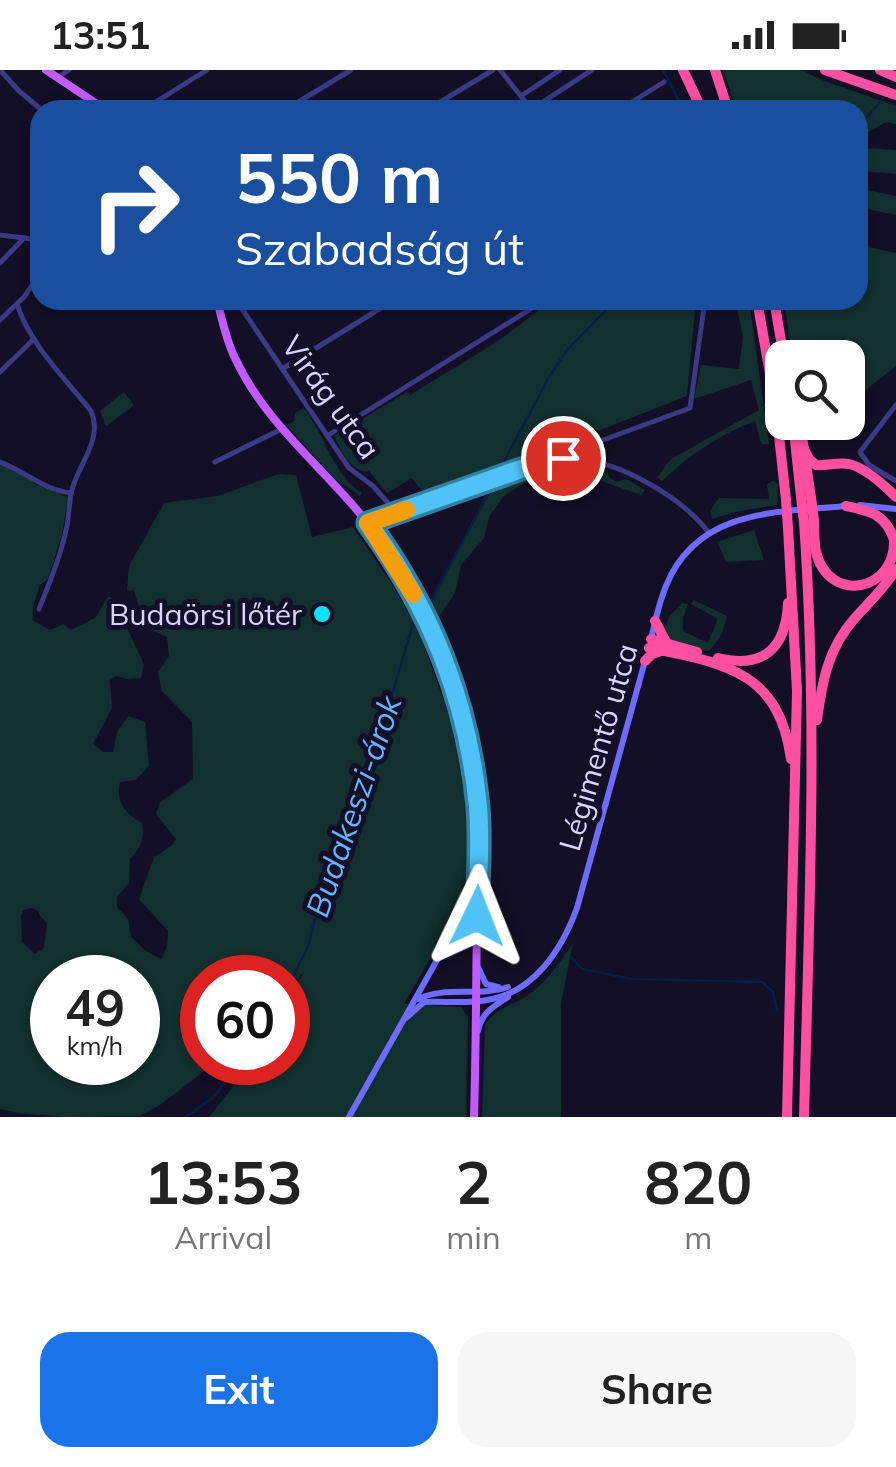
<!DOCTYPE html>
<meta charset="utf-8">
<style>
:root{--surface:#fff;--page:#f6f6f6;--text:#222;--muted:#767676;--accent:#1a73e8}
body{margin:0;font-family:Mulish,sans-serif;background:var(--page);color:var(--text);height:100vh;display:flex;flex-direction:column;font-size:38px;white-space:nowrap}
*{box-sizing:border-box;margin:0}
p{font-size:32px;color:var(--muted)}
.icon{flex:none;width:55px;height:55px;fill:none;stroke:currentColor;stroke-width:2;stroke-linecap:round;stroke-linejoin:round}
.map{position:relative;height:1047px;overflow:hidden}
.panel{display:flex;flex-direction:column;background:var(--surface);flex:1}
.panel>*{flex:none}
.banner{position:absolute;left:30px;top:30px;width:838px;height:210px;border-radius:30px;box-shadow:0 2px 8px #0004;background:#1a4fa0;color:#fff;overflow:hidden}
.buttons{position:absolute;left:765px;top:270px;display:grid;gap:20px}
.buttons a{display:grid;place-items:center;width:100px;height:100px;border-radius:20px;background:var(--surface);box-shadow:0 2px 8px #0004;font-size:50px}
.speed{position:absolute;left:30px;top:885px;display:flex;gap:20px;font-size:50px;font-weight:700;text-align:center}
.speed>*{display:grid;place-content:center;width:130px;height:130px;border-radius:50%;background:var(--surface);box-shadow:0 2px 8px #0004;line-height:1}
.speed small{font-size:25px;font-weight:400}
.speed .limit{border:15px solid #d22;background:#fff;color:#111}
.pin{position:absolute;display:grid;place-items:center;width:85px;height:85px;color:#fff;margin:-42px;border:5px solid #fff;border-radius:50%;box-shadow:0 2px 10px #0007}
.me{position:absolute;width:110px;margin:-55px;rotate:2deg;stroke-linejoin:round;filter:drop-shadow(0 0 8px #0008)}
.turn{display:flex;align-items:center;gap:35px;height:210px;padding:0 40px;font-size:45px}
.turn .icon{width:130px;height:130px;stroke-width:2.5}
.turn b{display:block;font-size:70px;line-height:85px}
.eta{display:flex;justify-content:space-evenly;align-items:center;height:170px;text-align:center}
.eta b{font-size:60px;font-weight:700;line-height:70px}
.cta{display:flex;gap:20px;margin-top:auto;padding:20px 40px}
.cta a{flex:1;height:115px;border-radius:30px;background:var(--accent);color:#fff;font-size:40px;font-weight:700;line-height:115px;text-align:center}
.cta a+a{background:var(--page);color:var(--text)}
.status{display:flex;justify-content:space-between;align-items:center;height:70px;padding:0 50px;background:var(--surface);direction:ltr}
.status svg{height:28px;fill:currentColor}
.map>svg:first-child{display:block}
</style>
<div class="status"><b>13:51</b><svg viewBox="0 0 49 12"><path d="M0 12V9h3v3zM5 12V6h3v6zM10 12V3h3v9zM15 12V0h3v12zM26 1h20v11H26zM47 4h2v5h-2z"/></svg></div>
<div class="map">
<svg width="896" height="1047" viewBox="0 0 896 1047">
<rect width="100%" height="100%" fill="#130f26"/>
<g fill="#12302f" fill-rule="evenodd">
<path d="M723,0H802L819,9L896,36V54L886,52L858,68V40H737Z"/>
<path d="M862,78L896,80V104L861,101L859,80Z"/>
<path d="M858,118L896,126V145L858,137Z"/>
<path d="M858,175L896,183V296L867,319L848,330V288L792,287L784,230H858Z"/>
<path d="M552,230H696L687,326L598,361L452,413L425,425L412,408L387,423L369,401C350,403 342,381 334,366L407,322L410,325L498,271Z"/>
<path d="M735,230H749L769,374H761L755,351C720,364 689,385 662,411L657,407L671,389L759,340L751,310L694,329L701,295L739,299L743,266Z"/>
<path d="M124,322L134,335L106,356L100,341Z"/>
<path d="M304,338C323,362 335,408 362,423L360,426L333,407L287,355L294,351L295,343Z"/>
<path d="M0,393L20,401L35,414L68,427L62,464L48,509L40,515L34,533L32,550L50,560L63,554L71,560L95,548L108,526L121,535L118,539L144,594L141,608L127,609L116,606L110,610L112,638L93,674L103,682H113L117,662L128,646L145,652L149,696L136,710L120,712C115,732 125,743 142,753C145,769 141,777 130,789L129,813L117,827V837L128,849L131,867L146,881L161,889L167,877L168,861L139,829L154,787L171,776L176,769L156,744L160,732L193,709L192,652L162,621L158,602L169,586L167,567L151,560L141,545L134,520L127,521L129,496L164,433L217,426L279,404L296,405L312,467L353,457L395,519L419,561L450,648H459L473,728L472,816L404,934L461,937L468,947L466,1047H209L252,993L288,992V930L304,902L288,918V908H202V992L215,993L160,1035L139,1046L65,1047L18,1043L0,1039ZM32,838L38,841L40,846L47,853L44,878L35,884L22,872L21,846L23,840ZM52,908H138V992H52Z"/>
<path d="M576,393L583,395L578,403L533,407L503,427L489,447L484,468L461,495L455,523L436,551L429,535L495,414L545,396Z"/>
<path d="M584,396L606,400L610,408L616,412L626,409L645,420L641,425L579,403Z"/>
<path d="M773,411L778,414L777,435L739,441L712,449L710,441L719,428L769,429L767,414Z"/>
<path d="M754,460L764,490L726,492L717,472Z"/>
<path d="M694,530L727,546L722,564L710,580L704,581L670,570L664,561L669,547L682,533L688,534L683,548V561L708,573L718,549L691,534Z"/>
<path d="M573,873L561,934V1047H482L485,954C499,936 515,935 531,923C548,910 561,891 573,873Z"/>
</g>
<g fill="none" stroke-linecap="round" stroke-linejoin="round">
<g stroke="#0a1f44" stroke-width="2.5">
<path d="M663,0L681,35"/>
<path d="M858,58L885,26"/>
<path d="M763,335L769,334"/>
<path d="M499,401L549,307L567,280L616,230"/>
<path d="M431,531L491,418"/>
<path d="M571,887L582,899L632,909L762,912L773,922L777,940"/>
<path d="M288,917L308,877L316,843L330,814L362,726L413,554"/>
<path d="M186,1047L215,1026L238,992"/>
</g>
<g stroke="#3d3a85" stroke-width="5">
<path d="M0,0L19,21L42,40"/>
<path d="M500,0L532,40"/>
<path d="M57,8L69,0"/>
<path d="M521,26L560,0"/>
<path d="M532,39L592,0"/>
<path d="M143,40L207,0"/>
<path d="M285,40L351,0"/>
<path d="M427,40L493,0"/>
<path d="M619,40L664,12"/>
<path d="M0,165L40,170"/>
<path d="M0,193L24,168"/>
<path d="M236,230L349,398L373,416L397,443"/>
<path d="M17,234C30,275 65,308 91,341C104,371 76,396 71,424C69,435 69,445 67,456C61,485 50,512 39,539"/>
<path d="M0,250L24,227L40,204"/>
<path d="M282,299L394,230"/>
<path d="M0,302L34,269"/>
<path d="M896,335L860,382L869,395L896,411"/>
<path d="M327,366L545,230"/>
<path d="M563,388L565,384L690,338L705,230"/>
<path d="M0,392C25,401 43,420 71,423"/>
<path d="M215,392L282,359"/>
<path d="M368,453L521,399C538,394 556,387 575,388C620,392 682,427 709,463"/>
</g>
<g stroke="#6f6bff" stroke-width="6">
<path d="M860,435L896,439"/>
<path d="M651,569C655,552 659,533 666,516C697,439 777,442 847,436"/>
<path d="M478,897L486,914L498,917"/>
<path d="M418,929C444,916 479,927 508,917"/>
<path d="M406,948L424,932C445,931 466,934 487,930C534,923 562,879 577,838L645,591"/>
<path d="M478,961C482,942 493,937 508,927"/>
<path d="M349,1047L478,817"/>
</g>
<g stroke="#c25bff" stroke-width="8">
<path d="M46,0L106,40"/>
<path d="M217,230C222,249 226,270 235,288C268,360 336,406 380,470C417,524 448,584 464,647C481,714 478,782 477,850C476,916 476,981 474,1047"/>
</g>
<g stroke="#ff4fa3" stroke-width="10">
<path d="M683,0L702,40"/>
<path d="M715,0L728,40"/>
<path d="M825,0L896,25"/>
<path d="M880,0L896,7"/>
<path d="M757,230L776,338L786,430"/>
<path d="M774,230L784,288"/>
<path d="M793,352L802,436"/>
<path d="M800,353L811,428"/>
<path d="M804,379L809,389L816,395C827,396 838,392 849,394C866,398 884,415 896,427"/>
<path d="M814,451C814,461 814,472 816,482C829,535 896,521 894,470C891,460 885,451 876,445C867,440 856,438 846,436"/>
<path d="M655,551L666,572"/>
<path d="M651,569L697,582"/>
<path d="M649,578C724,593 779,601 791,689"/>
<path d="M718,588C764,599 786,578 788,533"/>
<path d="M645,591L652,584L661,581"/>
<path d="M817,650C822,612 828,578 855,548C869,532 885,518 896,499"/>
<path d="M787,1047L797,621L788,458"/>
<path d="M804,1047C809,848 818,650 804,452"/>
</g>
<g stroke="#ff4fa3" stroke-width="10">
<path d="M811,428L814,451"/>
<path d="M786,430L788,458"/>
<path d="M802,436L804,452"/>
</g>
</g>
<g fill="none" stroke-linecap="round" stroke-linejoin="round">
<defs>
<path id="route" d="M477,846C478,810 481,773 478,737C468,631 431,539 368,453L521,399L563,388"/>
</defs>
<use href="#route" stroke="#337fa1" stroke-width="25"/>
<use href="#route" stroke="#4fc3f7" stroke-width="18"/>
<path stroke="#f59e0b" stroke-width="18" d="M406,440L368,453L413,524"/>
</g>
<circle fill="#00e5ff" stroke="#130f26" stroke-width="4" cx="322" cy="544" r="10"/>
<g text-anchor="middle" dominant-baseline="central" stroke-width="10" stroke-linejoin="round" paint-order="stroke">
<g font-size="30" fill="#d9d4ff" stroke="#130f26">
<text transform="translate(331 327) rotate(54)">Virág utca</text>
<text transform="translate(598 677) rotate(-74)">Légimentő utca</text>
</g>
<g font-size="30" fill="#d9d4ff" stroke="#130f26" text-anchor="end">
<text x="302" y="544">Budaörsi lőtér</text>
</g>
<g font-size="32" font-style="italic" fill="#62b6ff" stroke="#130f26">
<text transform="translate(353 736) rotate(-71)">Budakeszi-árok</text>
</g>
</g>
</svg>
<div class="buttons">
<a><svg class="icon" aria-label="search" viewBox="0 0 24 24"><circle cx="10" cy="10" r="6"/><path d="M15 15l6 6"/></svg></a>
</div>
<div class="speed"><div>49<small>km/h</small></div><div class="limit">60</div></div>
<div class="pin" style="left:563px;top:388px;background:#d93025"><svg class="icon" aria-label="arrive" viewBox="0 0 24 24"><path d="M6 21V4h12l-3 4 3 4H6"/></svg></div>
<svg class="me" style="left:477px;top:846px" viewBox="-20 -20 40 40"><path d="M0-17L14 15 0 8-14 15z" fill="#4fc3f7" stroke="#fff" stroke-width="4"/></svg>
<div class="banner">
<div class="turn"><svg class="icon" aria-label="right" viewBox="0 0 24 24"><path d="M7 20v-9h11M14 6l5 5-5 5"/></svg><div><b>550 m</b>Szabadság út</div></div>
</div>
</div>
<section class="panel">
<div class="eta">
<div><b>13:53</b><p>Arrival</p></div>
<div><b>2</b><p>min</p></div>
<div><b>820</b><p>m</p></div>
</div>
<div class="cta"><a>Exit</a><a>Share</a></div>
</section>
